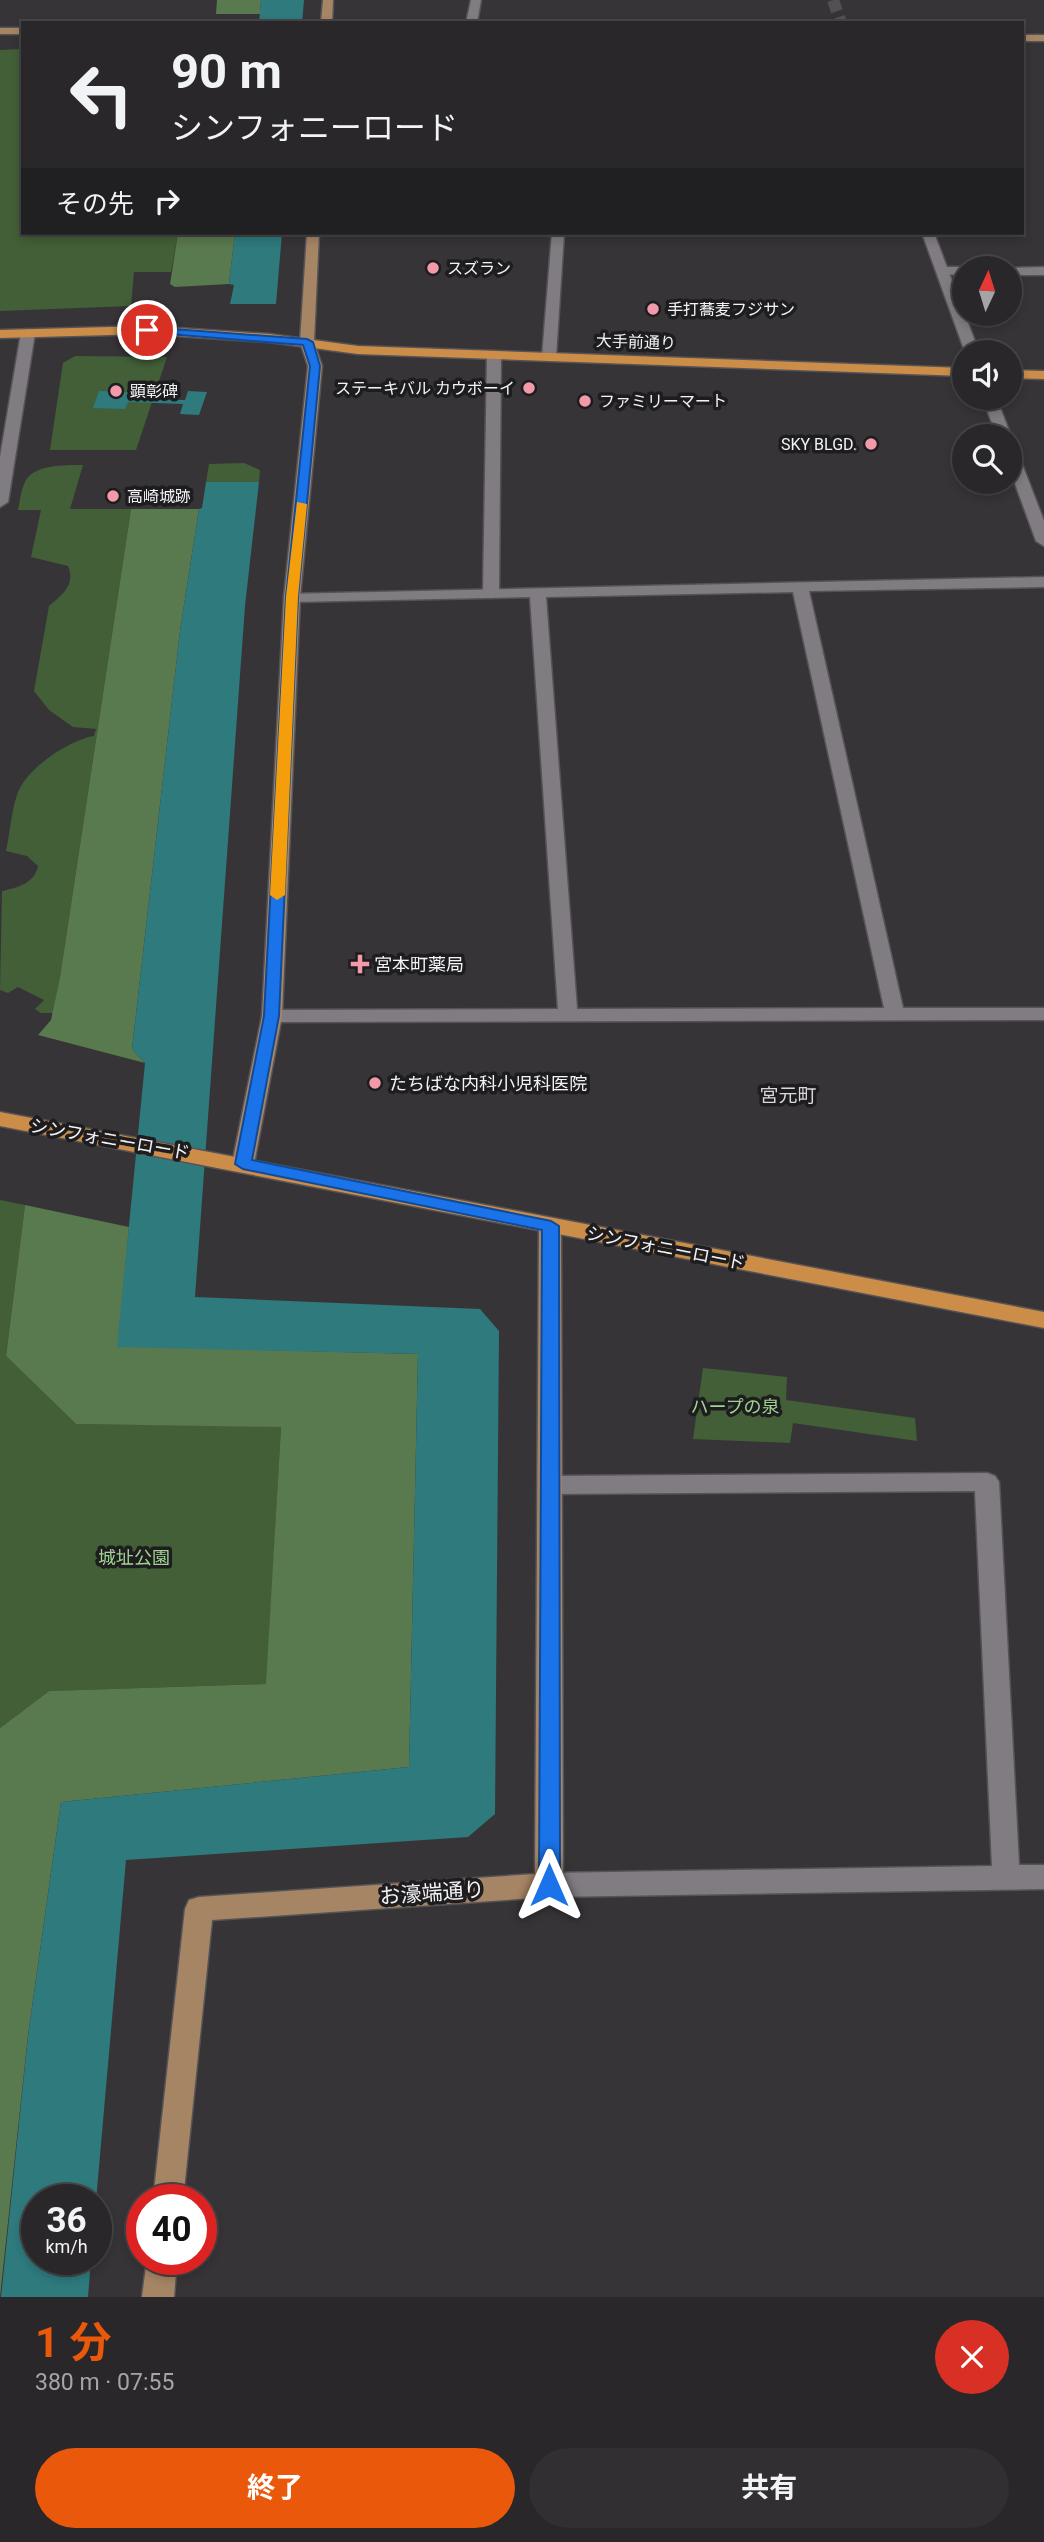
<!DOCTYPE html>
<html lang="ja">
<meta charset="utf-8">
<style>
:root{--surface:#29272a;--page:#312f32;--text:#f1f3f6;--muted:#a5a5a8;--line:#454447;--accent:#ea580c}
body{margin:0;font-family:Roboto,"Noto Sans JP",sans-serif;background:var(--page);color:var(--text);height:100vh;display:flex;flex-direction:column;font-size:26px;white-space:nowrap}
*{box-sizing:border-box;margin:0}
p{font-size:23px;color:var(--muted)}
.icon{flex:none;width:38px;height:38px;fill:none;stroke:currentColor;stroke-width:2;stroke-linecap:round;stroke-linejoin:round}
.map{position:relative;height:2297px;overflow:hidden}
.panel{display:flex;flex-direction:column;background:var(--surface);flex:1}
.panel>*{flex:none}
.hud{position:absolute;left:21px;top:21px;width:1003px;height:214px;border-radius:0px;box-shadow:0 4px 10px #0003,0 0 0 2px var(--line);background:#29272a;color:var(--text);overflow:hidden}
.needle{width:46px;rotate:4deg}
.tools{position:absolute;left:952px;top:256px;display:grid;gap:14px}
.tools a{display:grid;place-items:center;width:70px;height:70px;border-radius:50%;background:var(--surface);box-shadow:0 4px 10px #0003,0 0 0 2px var(--line);font-size:35px}
.speed{position:absolute;left:21px;top:2184px;display:flex;gap:14px;font-size:35px;font-weight:700;text-align:center}
.speed>*{display:grid;place-content:center;width:91px;height:91px;border-radius:50%;background:var(--surface);box-shadow:0 4px 10px #0003,0 0 0 2px var(--line);line-height:1}
.speed small{font-size:18px;font-weight:400}
.speed .limit{border:10px solid #d22;background:#fff;color:#111}
.pin{position:absolute;display:grid;place-items:center;width:60px;height:60px;color:#fff;margin:-30px;border:4px solid #fff;border-radius:50%;box-shadow:0 2px 7px #0007}
.me{position:absolute;width:77px;margin:-38px;rotate:0deg;stroke-linejoin:round;filter:drop-shadow(0 0 5px #0008)}
.turn{display:flex;align-items:center;gap:24px;height:147px;padding:0 35px;font-size:32px}
.turn .icon{width:91px;height:91px;stroke-width:2.5}
.turn b{display:block;font-size:49px;line-height:60px}
.then{display:flex;align-items:center;height:66px;padding:0 35px;background:#0003;gap:14px;font-size:26px}
.round{display:grid;place-items:center;flex:none;width:74px;height:74px;border-radius:37px;background:var(--page)}
.head{display:flex;align-items:center;justify-content:space-between;height:119px;padding:0 35px}
h1{font-size:42px;font-weight:700;line-height:52px;color:var(--accent)}
.button{display:flex;gap:14px;margin-top:auto;padding:14px 35px}
.button a{flex:1;height:80px;border-radius:42px;background:var(--accent);color:#fff;font-size:28px;font-weight:700;line-height:80px;text-align:center}
.button a+a{background:var(--page);color:var(--text)}
.map>svg:first-child{display:block}
</style>
<div class="map">
<svg width="1044" height="2297" viewBox="0 0 1044 2297">
<rect width="100%" height="100%" fill="#373438"/>
<g fill="#425f38">
<path d="M23,49V233H178L171,272H134L131,306L0,311V50Z"/>
<path d="M75,356L167,357L136,450H50L63,363Z"/>
<path d="M244,463L260,470L259,482H206L209,464Z"/>
<path d="M83,465L70,509H131L60,977L53,1013H41L35,1009L44,1000L18,987L8,993L0,990L2,891C17,888 35,883 38,866L27,856L6,851C10,834 12,803 20,788C32,765 70,740 94,736L96,729L73,727L49,710L34,691L49,606C62,595 76,585 68,566L31,557L41,510H18C20,501 21,490 25,482C33,464 66,465 83,465Z"/>
<path d="M0,1200L25,1205L6,1356L76,1424L281,1426L267,1684L49,1691L0,1728Z"/>
<path d="M703,1368L787,1377L786,1400L915,1418L917,1441L793,1423L790,1443L693,1439Z"/>
</g>
<g fill="#59794e">
<path d="M217,0H261L260,14H216Z"/>
<path d="M178,233H235L229,284L175,287L170,284Z"/>
<path d="M131,509H199L180,631L132,1049L145,1063L38,1035L51,1020L60,977Z"/>
<path d="M25,1205L129,1227L118,1346L418,1354L409,1767L61,1802L28,2035L0,2297V1728L49,1691L266,1684L281,1427L76,1424L6,1356Z"/>
</g>
<g fill="#2e7a7d">
<path d="M261,0H304L302,23H259Z"/>
<path d="M235,233H282L276,304H230L234,285L229,284Z"/>
<path d="M99,391L132,392L130,399L185,400L188,391L207,392L199,415L180,414L183,404L128,402L125,409L93,408Z"/>
<path d="M206,482H259L245,606L195,1297L480,1309L499,1331L495,1814L468,1837L126,1860L96,2201L37,2200V2259H91L88,2297H1L28,2036L61,1802L409,1767L418,1354L117,1347L145,1063L132,1049L180,631L199,509L202,508Z"/>
</g>
<g fill="none" stroke-linecap="round" stroke-linejoin="round">
<path stroke="#535054" stroke-width="12" stroke-dasharray="12 6" stroke-linecap="butt" d="M833,0L841,23"/>
<defs>
<g id="lane">
<path d="M471,0H481L477,23H466Z"/>
<path d="M943,267H964L967,268H964V275L938,274L936,271Z"/>
<path d="M1044,267V275H1010V268H1007Z"/>
<path d="M28,329L35,333L8,502L0,507V457L21,333Z"/>
<path d="M494,351L501,355L499,593L491,598L483,593L487,355Z"/>
</g>
<g id="street">
<path d="M552,233H564L556,357L549,361L542,357Z"/>
<path d="M922,233H934L979,352H965Z"/>
<path d="M982,397H996L1011,436L1010,438V436H997Z"/>
<path d="M1010,447L1017,451L1044,521V546L1036,541L1010,470Z"/>
<path d="M1044,577V587L809,591L903,1008H1044V1020L272,1022L265,1020L262,1016L265,1012L272,1010L558,1009L530,597L292,602L286,600L284,597L286,594ZM793,592L884,1008L577,1009L546,597Z"/>
<path d="M987,1473L995,1476L999,1482L1019,1865H1044V1889L549,1897L539,1894L535,1885L539,1876L549,1873L992,1866L975,1491L550,1494L542,1491L538,1485L542,1479L550,1476Z"/>
</g>
<g id="secondary">
<path d="M323,0H333L332,23H321Z"/>
<rect x="0" y="28" width="23" height="6"/>
<rect x="1022" y="35" width="22" height="6"/>
<path d="M307,233H319L314,342L322,366L300,597L282,1016L254,1164L250,1169H236L232,1164L262,1016L284,597L308,366L300,342Z"/>
<path d="M550,1219L558,1221L561,1226L563,1885L559,1894L549,1897L212,1920L183,2200H153L185,1909L189,1900L199,1897L535,1874L539,1226L542,1221Z"/>
<path d="M147,2259H177L174,2297H142Z"/>
</g>
<g id="primary">
<path d="M147,326L269,334L358,346L964,368V376L358,354L269,342L147,334L0,338V330Z"/>
<path d="M1010,370L1044,371V379L1010,378Z"/>
<path d="M0,1112L1044,1312V1328L0,1126Z"/>
</g>
</defs>
<use href="#lane" stroke="#565357" stroke-width="3"/>
<use href="#street" stroke="#565357" stroke-width="3"/>
<use href="#secondary" stroke="#565357" stroke-width="3"/>
<use href="#primary" stroke="#565357" stroke-width="3"/>
<use href="#lane" fill="#807c82" fill-rule="evenodd"/>
<use href="#street" fill="#807c82" fill-rule="evenodd"/>
<use href="#secondary" fill="#a68565" fill-rule="evenodd"/>
<use href="#primary" fill="#cb8d48" fill-rule="evenodd"/>
</g>
<path fill="#1a73e8" stroke="#114b97" stroke-width="2" d="M147,327L307,339L313,342L320,366L298,597L279,1016L252,1160L551,1221L559,1226L560,1885L557,1892L549,1894L542,1892L539,1885L542,1230L243,1169L235,1164L264,1016L286,597L310,366L303,345L144,332L142,330Z"/>
<path fill="#f59e0b" d="M297,502L307,504L298,597L285,895L277,900L270,895L286,597Z"/>
<g fill="#f39aaa" stroke="#1d1c1e" stroke-width="2.5">
<circle cx="433" cy="268" r="7"/>
<circle cx="653" cy="309" r="7"/>
<circle cx="529" cy="388" r="7"/>
<circle cx="116" cy="391" r="7"/>
<circle cx="585" cy="401" r="7"/>
<circle cx="871" cy="444" r="7"/>
<circle cx="113" cy="496" r="7"/>
<path d="M356.5 953.5h7v7h7v7h-7v7h-7v-7h-7v-7h7z"/>
<circle cx="375" cy="1083" r="7"/>
</g>
<g text-anchor="middle" dominant-baseline="central" stroke-width="7" stroke-linejoin="round" paint-order="stroke">
<g font-size="16" fill="#f4f2f5" stroke="#1d1c1e" text-anchor="start">
<text x="447" y="268">スズラン</text>
<text x="667" y="309">手打蕎麦フジサン</text>
<text x="515" y="388" text-anchor="end">ステーキバル カウボーイ</text>
<text x="130" y="391">顕彰碑</text>
<text x="599" y="401">ファミリーマート</text>
<text x="857" y="444" text-anchor="end">SKY BLGD.</text>
<text x="127" y="496">高崎城跡</text>
</g>
<g font-size="16" fill="#f4f2f5" stroke="#1d1c1e">
<text transform="translate(636 342) rotate(2)">大手前通り</text>
</g>
<g font-size="18" fill="#f4f2f5" stroke="#1d1c1e" text-anchor="start">
<text x="374" y="964">宮本町薬局</text>
<text x="389" y="1083">たちばな内科小児科医院</text>
</g>
<g font-size="18" fill="#f4f2f5" stroke="#1d1c1e">
<text transform="translate(110 1139) rotate(10)">シンフォニーロード</text>
<text transform="translate(666 1248) rotate(11)">シンフォニーロード</text>
</g>
<g font-size="18" fill="#a1d391" stroke="#1d1c1e">
<text x="735" y="1406">ハープの泉</text>
<text x="134" y="1557">城址公園</text>
</g>
<g font-size="19" fill="#dad6db" stroke="#1d1c1e">
<text x="788" y="1095">宮元町</text>
</g>
<g font-size="21" fill="#f4f2f5" stroke="#1d1c1e">
<text transform="translate(432 1893) rotate(-4)">お濠端通り</text>
</g>
</g>
</svg>
<div class="tools">
<a><svg class="needle" viewBox="-14 -14 28 28"><path d="M0-13l5 13h-10z" fill="#e53935"/><path d="M0 13l5-13h-10z" fill="#a5a5a8"/></svg></a>
<a><svg class="icon" aria-label="sound" viewBox="0 0 24 24"><path d="M4 9h4l5-4v14l-5-4H4zM17 9q2 3 0 6"/></svg></a>
<a><svg class="icon" aria-label="search" viewBox="0 0 24 24"><circle cx="10" cy="10" r="6"/><path d="M15 15l6 6"/></svg></a>
</div>
<div class="speed"><div>36<small>km/h</small></div><div class="limit">40</div></div>
<div class="pin" style="left:147px;top:330px;background:#d93025"><svg class="icon" aria-label="arrive" viewBox="0 0 24 24"><path d="M6 21V4h12l-3 4 3 4H6"/></svg></div>
<svg class="me" style="left:549px;top:1885px" viewBox="-20 -20 40 40"><path d="M0-17L14 15 0 8-14 15z" fill="#1a73e8" stroke="#fff" stroke-width="4"/></svg>
<div class="hud">
<div class="turn"><svg class="icon" aria-label="left" viewBox="0 0 24 24"><path d="M17 20v-9H6M10 6l-5 5 5 5"/></svg><div><b>90 m</b>シンフォニーロード</div></div>
<div class="then">その先<svg class="icon" aria-label="right" viewBox="0 0 24 24"><path d="M7 20v-9h11M14 6l5 5-5 5"/></svg></div>
</div>
</div>
<section class="panel">
<div class="head"><div><h1>1 分</h1><p>380 m · 07:55</p></div><a class="round" style="background:#d93025;color:#fff"><svg class="icon" aria-label="close" viewBox="0 0 24 24"><path d="M6 6l12 12M18 6L6 18"/></svg></a></div>
<div class="button"><a>終了</a><a>共有</a></div>
</section>
